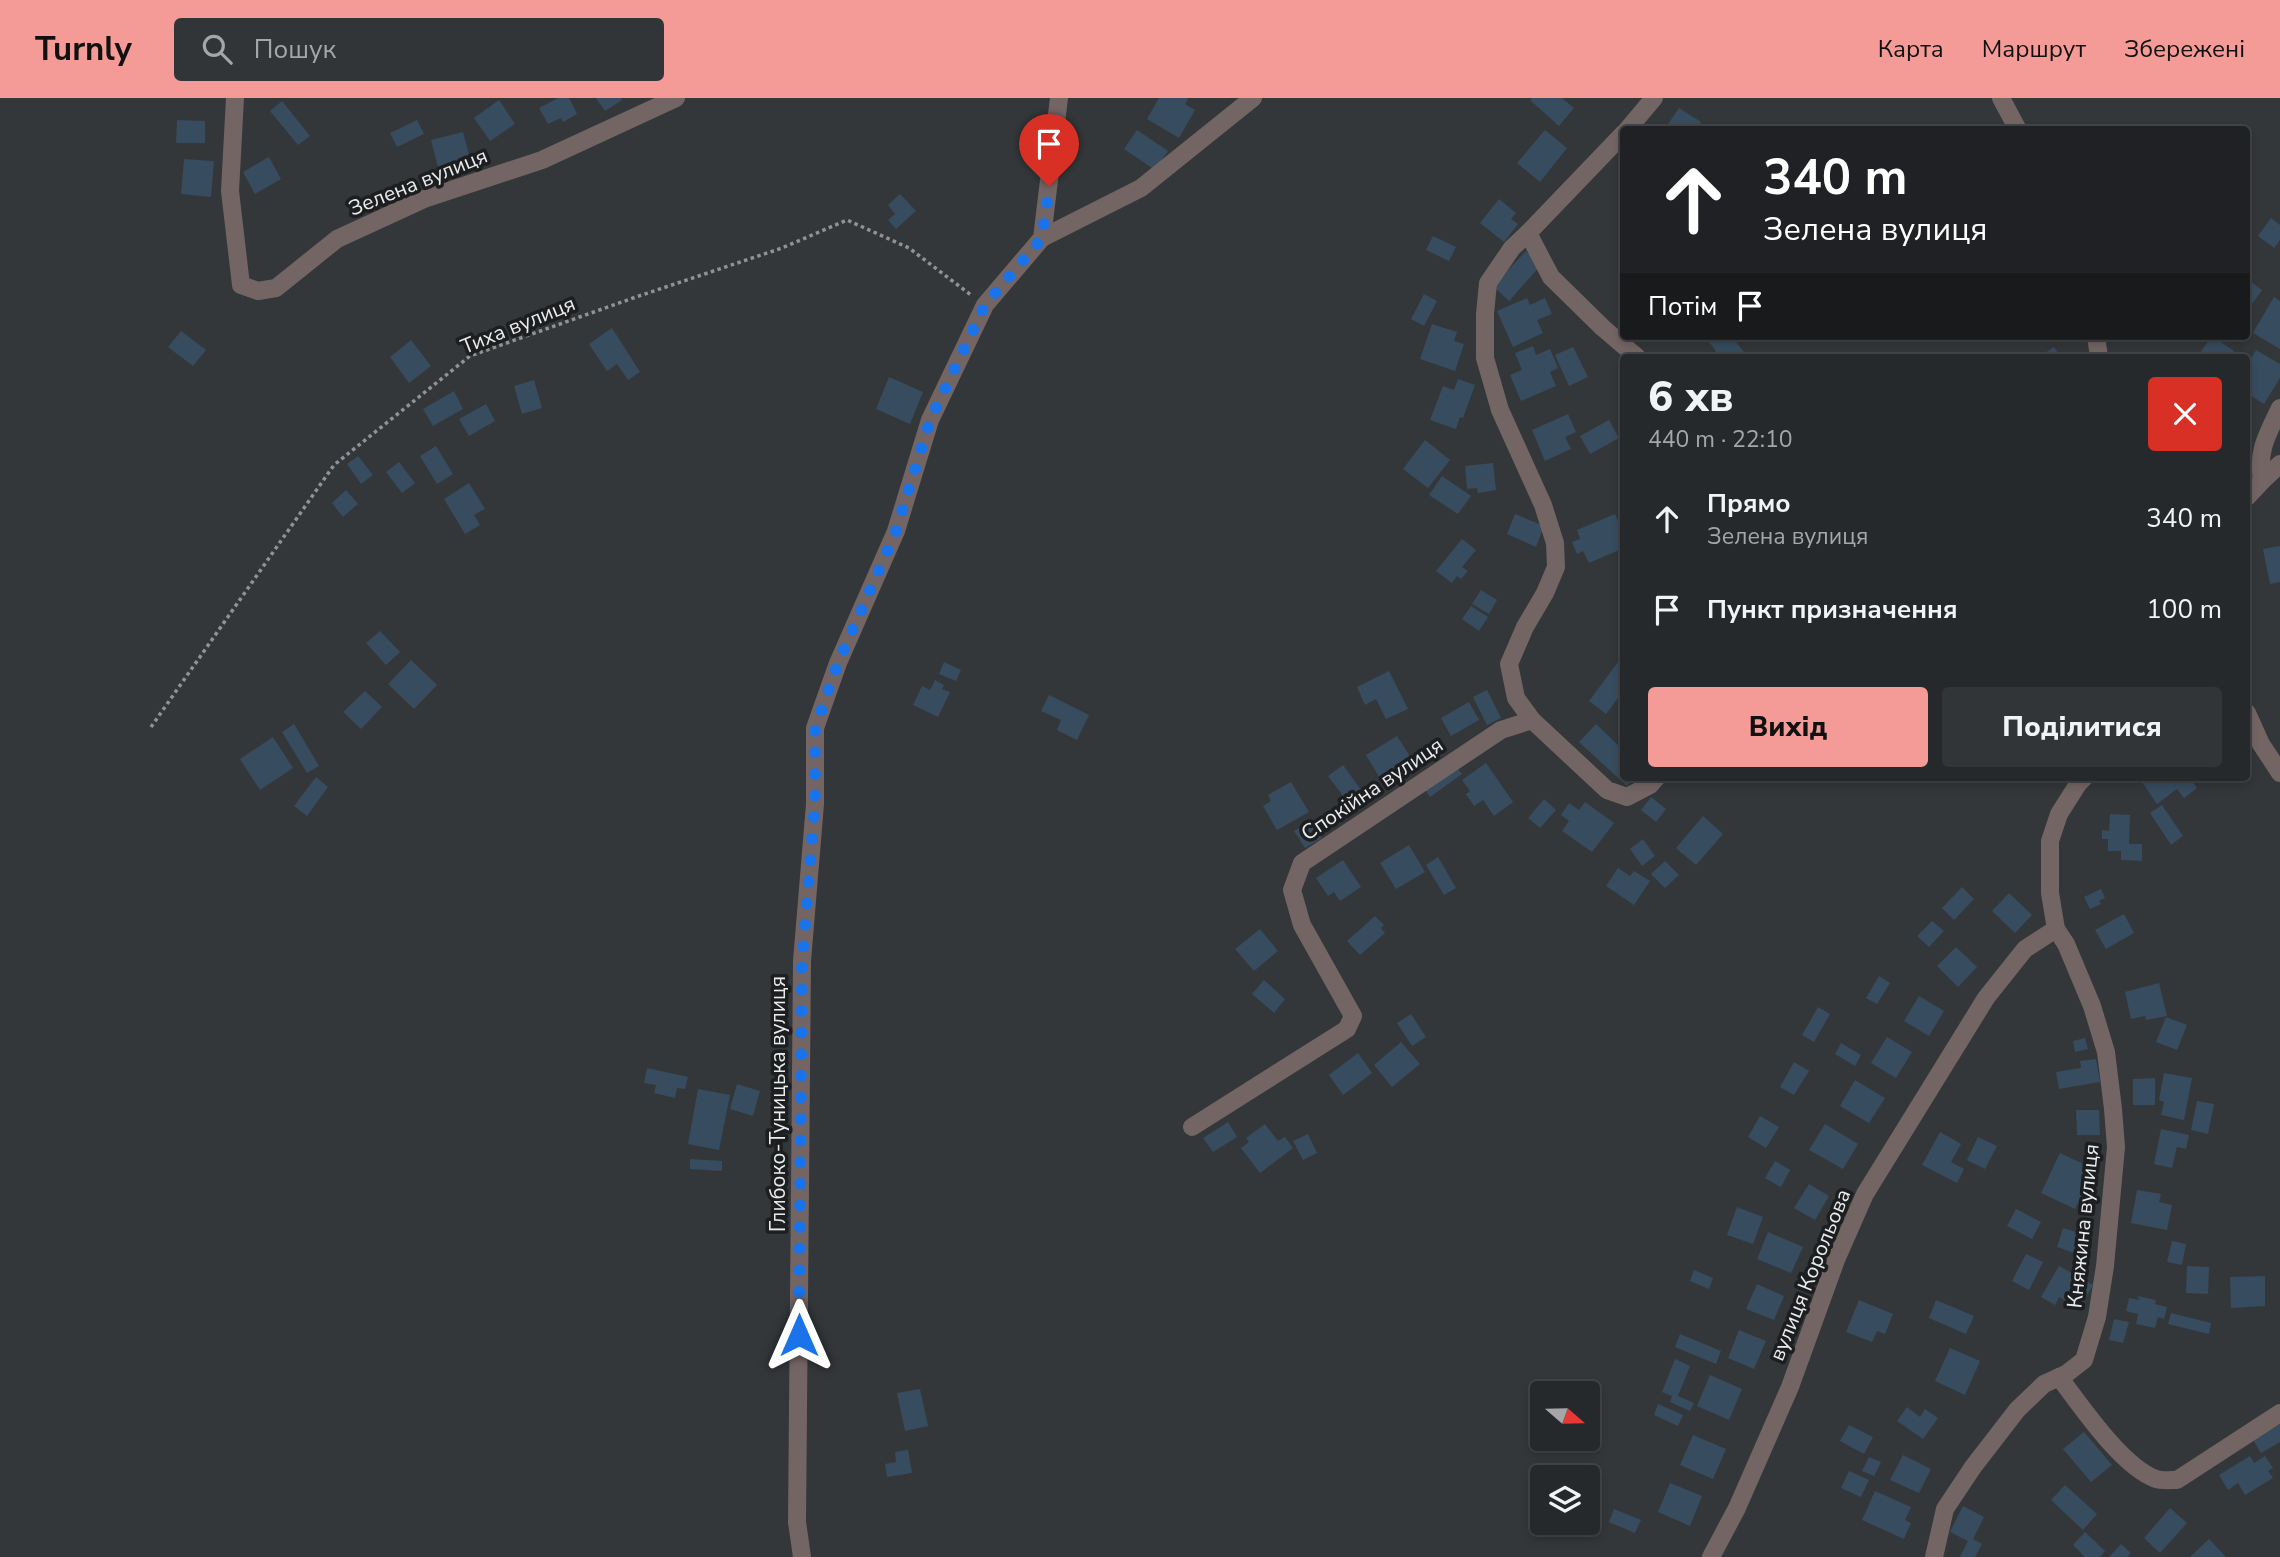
<!DOCTYPE html>
<html lang="uk">
<meta charset="utf-8">
<style>
:root{--surface:#26292c;--page:#323538;--text:#f1f3f6;--muted:#a4a6a9;--line:#424548;--accent:#f59b97}
body{margin:0;font-family:"Nunito Sans",sans-serif;background:var(--page);color:var(--text);height:100vh;display:flex;flex-direction:column;font-size:26px;white-space:nowrap}
*{box-sizing:border-box;margin:0}
p{font-size:23px;color:var(--muted)}
.icon{flex:none;width:38px;height:38px;fill:none;stroke:currentColor;stroke-width:2;stroke-linecap:round;stroke-linejoin:round}
.map{position:relative;flex:1;overflow:hidden}
.side{position:absolute;left:1620px;top:256px;width:630px;height:427px;display:flex;flex-direction:column;background:var(--surface);border-radius:7px;box-shadow:0 4px 10px #0003,0 0 0 2px var(--line)}
.side>*{flex:none}
.top-card{position:absolute;left:1620px;top:28px;width:630px;height:214px;border-radius:7px;box-shadow:0 4px 10px #0003,0 0 0 2px var(--line);background:#202124;color:#fff;overflow:hidden}
.needle{width:46px;rotate:110deg}
.controls{position:absolute;left:1530px;top:1283px;display:grid;gap:14px}
.controls a{display:grid;place-items:center;width:70px;height:70px;border-radius:7px;background:var(--surface);box-shadow:0 4px 10px #0003,0 0 0 2px var(--line);font-size:35px}
.pin{position:absolute;display:grid;place-items:center;width:60px;height:60px;color:#fff;margin:-72px -30px;border-radius:50% 50% 50% 0;rotate:-45deg;box-shadow:0 0 7px #0007}
.pin .icon{rotate:45deg}
.me{position:absolute;width:77px;margin:-38px;rotate:0deg;stroke-linejoin:round;filter:drop-shadow(0 0 5px #0008)}
.turn{display:flex;align-items:center;gap:24px;height:147px;padding:0 28px;font-size:32px}
.turn .icon{width:91px;height:91px;stroke-width:2.5}
.turn b{display:block;font-size:49px;line-height:60px}
.then{display:flex;align-items:center;height:66px;padding:0 28px;background:#0003;gap:14px;font-size:26px}
.round{display:grid;place-items:center;flex:none;width:74px;height:74px;border-radius:7px;background:var(--page)}
.overview{display:flex;align-items:center;justify-content:space-between;height:119px;padding:0 28px}
h1{font-size:42px;font-weight:800;line-height:52px}
.cta{display:flex;gap:14px;margin-top:auto;padding:14px 28px}
.cta a{flex:1;height:80px;border-radius:7px;background:var(--accent);color:#111;font-size:28px;font-weight:800;line-height:80px;text-align:center}
.cta a+a{background:var(--page);color:var(--text)}
ul{padding:0;list-style:none}
li{display:flex;align-items:center;gap:21px;height:91px;padding:0 28px}
li div{flex:1}
li b{display:block;font-size:26px}
li em{font-style:normal}
header{display:flex;align-items:center;gap:42px;box-sizing:border-box;height:98px;padding:0 35px;background:var(--accent);color:#111}
header strong{font-size:33px}
nav{display:flex;gap:38px;margin-inline-start:auto;font-size:24px}
.search{width:490px;height:63px;background:var(--page);display:flex;align-items:center;gap:18px;box-sizing:border-box;padding:0 24px;border-radius:7px;color:var(--muted);font-size:26px}
.map>svg:first-child{display:block}
</style>
<header>
<strong>Turnly</strong>
<div class="search"><svg class="icon" aria-label="search" viewBox="0 0 24 24"><circle cx="10" cy="10" r="6"/><path d="M15 15l6 6"/></svg>Пошук</div>
<nav><a>Карта</a><a>Маршрут</a><a>Збережені</a></nav>
</header>
<div class="map">
<svg width="2280" height="1459" viewBox="0 0 2280 1459">
<rect width="100%" height="100%" fill="#33373a"/>
<g fill="#374c5e">
<path d="M558,0H569L577,16L563,24L561,20L548,26L539,10Z"/>
<path d="M596,0H621L622,2L605,13Z"/>
<path d="M1159,0H1188L1185,6L1195,12L1179,40L1147,21Z"/>
<path d="M1532,0H1562L1574,10L1559,28L1530,2Z"/>
<path d="M499,2L515,26L490,43L474,20Z"/>
<path d="M282,3L310,38L298,47L270,13Z"/>
<path d="M1679,10L1701,24L1696,32H1664Z"/>
<path d="M177,22L205,23V45H176Z"/>
<path d="M417,22L424,36L397,49L390,35Z"/>
<path d="M1137,32L1168,53L1155,72L1124,51Z"/>
<path d="M1545,32L1567,50L1540,84L1517,65Z"/>
<path d="M463,34L470,60L438,69L431,42Z"/>
<path d="M269,59L281,81L255,96L243,74Z"/>
<path d="M184,61L214,63L211,99L181,96Z"/>
<path d="M900,96L916,113L896,131L888,122L895,116L888,107Z"/>
<path d="M1499,101L1516,115L1511,121L1518,126L1504,144L1480,125Z"/>
<path d="M2271,120L2280,127V142L2274,150L2258,138Z"/>
<path d="M1433,138L1456,149L1449,163L1426,152Z"/>
<path d="M1526,153L1541,167L1509,203L1493,188Z"/>
<path d="M2247,181L2262,192L2252,206L2247,203Z"/>
<path d="M1424,196L1437,203L1424,228L1411,221Z"/>
<path d="M2274,199L2280,203V251L2253,235Z"/>
<path d="M1527,200L1530,207L1545,200L1552,216L1537,222L1543,235L1513,249L1497,213Z"/>
<path d="M1432,226L1457,234L1454,243L1464,246L1455,273L1420,261Z"/>
<path d="M612,230L640,274L628,282L617,266L607,273L589,246Z"/>
<path d="M181,233L206,252L193,268L168,249Z"/>
<path d="M1717,238H1731L1744,254L1737,259H1708L1716,253L1709,244Z"/>
<path d="M2212,238L2234,253L2230,259H2197Z"/>
<path d="M411,242L431,268L409,285L390,259Z"/>
<path d="M1533,248L1536,257L1550,251L1558,270L1550,274L1556,288L1521,303L1510,277L1522,272L1515,255Z"/>
<path d="M1573,249L1588,279L1569,288L1555,257Z"/>
<path d="M2054,249L2061,259H2039Z"/>
<path d="M2256,252L2280,266V280L2264,306L2247,295V267Z"/>
<path d="M889,279L923,294L910,326L876,311Z"/>
<path d="M1458,281L1475,287L1463,320L1460,319L1456,331L1430,322L1443,288L1454,292Z"/>
<path d="M534,282L542,310L522,316L514,288Z"/>
<path d="M454,293L463,311L433,328L423,311Z"/>
<path d="M486,306L495,323L469,338L459,321Z"/>
<path d="M1568,316L1576,334L1565,339L1571,351L1545,363L1532,332Z"/>
<path d="M1609,322L1619,340L1590,356L1580,338Z"/>
<path d="M1425,342L1450,362L1428,390L1403,371Z"/>
<path d="M436,348L453,376L437,386L420,358Z"/>
<path d="M358,358L373,377L361,386L347,366Z"/>
<path d="M399,364L415,385L402,395L386,374Z"/>
<path d="M1493,365L1496,392L1478,395L1477,390L1467,391L1465,368Z"/>
<path d="M1442,378L1471,398L1458,416L1429,397Z"/>
<path d="M469,385L485,411L474,417L480,427L465,436L444,401Z"/>
<path d="M346,392L358,406L343,419L332,405Z"/>
<path d="M1515,416L1544,428L1536,449L1507,436Z"/>
<path d="M1615,416L1624,439V450L1589,465L1583,453L1577,456L1572,444L1580,441L1577,432Z"/>
<path d="M1462,441L1476,452L1462,469L1468,473L1461,481L1457,478L1452,485L1436,473Z"/>
<path d="M2280,448V484L2270,486L2263,451Z"/>
<path d="M1481,492L1497,502L1489,516L1472,506Z"/>
<path d="M1471,508L1488,519L1479,533L1462,521Z"/>
<path d="M380,533L400,554L386,567L366,545Z"/>
<path d="M1624,556V592L1606,616L1589,603Z"/>
<path d="M411,562L437,587L414,611L388,586Z"/>
<path d="M944,564L961,572L956,583L939,576Z"/>
<path d="M1389,573L1408,611L1386,621L1376,601L1365,607L1357,589Z"/>
<path d="M935,582L944,587L942,591L950,594L938,619L913,607L922,588L930,592Z"/>
<path d="M1487,592L1501,620L1487,627L1473,599Z"/>
<path d="M365,593L382,609L361,631L343,614Z"/>
<path d="M1049,597L1089,617L1077,642L1057,632L1061,622L1041,613Z"/>
<path d="M1469,604L1479,622L1451,638L1441,620Z"/>
<path d="M294,626L319,668L307,675L282,634Z"/>
<path d="M1596,626L1624,653V679H1635L1627,688L1579,644Z"/>
<path d="M1397,638L1413,663L1381,682L1366,657Z"/>
<path d="M273,639L293,670L260,692L240,661Z"/>
<path d="M1486,665L1513,704L1494,718L1483,702L1474,708L1466,696L1470,693L1462,682Z"/>
<path d="M1343,667L1361,692L1346,702L1328,678Z"/>
<path d="M1455,667L1462,676L1430,699L1424,690Z"/>
<path d="M316,679L328,689L307,718L294,708Z"/>
<path d="M2149,679H2189L2197,690L2184,700L2177,691L2157,706L2142,684Z"/>
<path d="M1291,684L1309,714L1277,732L1263,708L1271,703L1268,697Z"/>
<path d="M1651,699L1666,711L1656,724L1641,712Z"/>
<path d="M1544,701L1556,712L1540,730L1528,720Z"/>
<path d="M1585,704L1614,725L1592,754L1562,733L1569,723L1561,717L1569,705L1579,712Z"/>
<path d="M2162,707L2183,738L2171,747L2150,715Z"/>
<path d="M2110,716L2130,717L2129,746H2142V763L2121,762V753H2108V741H2102V732L2109,733Z"/>
<path d="M1703,718L1723,736L1696,767L1676,750Z"/>
<path d="M1311,723L1322,740L1305,750L1294,733Z"/>
<path d="M1643,741L1655,758L1642,768L1630,751Z"/>
<path d="M1409,747L1425,774L1396,791L1380,765Z"/>
<path d="M1438,759L1456,790L1444,797L1426,767Z"/>
<path d="M1343,762L1361,789L1340,803L1334,794L1328,798L1316,780Z"/>
<path d="M1665,763L1679,777L1665,790L1651,776Z"/>
<path d="M1618,770L1630,778L1634,773L1650,783L1634,807L1606,788Z"/>
<path d="M1962,789L1974,801L1954,822L1942,810Z"/>
<path d="M2101,791L2105,800L2099,803L2101,806L2090,811L2084,799Z"/>
<path d="M2009,795L2032,817L2015,835L1992,813Z"/>
<path d="M2124,816L2134,835L2106,851L2095,832Z"/>
<path d="M1375,818L1384,827L1381,830L1385,835L1360,857L1347,843Z"/>
<path d="M1932,823L1944,833L1929,849L1917,838Z"/>
<path d="M1260,831L1278,853L1254,873L1235,851Z"/>
<path d="M1956,849L1977,869L1958,889L1937,868Z"/>
<path d="M1879,878L1890,885L1877,906L1866,900Z"/>
<path d="M1264,882L1285,901L1274,915L1252,896Z"/>
<path d="M2159,885L2167,918L2146,922L2145,918L2131,921L2125,894Z"/>
<path d="M1919,898L1944,913L1929,938L1904,923Z"/>
<path d="M1818,909L1830,916L1814,944L1802,937Z"/>
<path d="M1411,916L1426,939L1412,948L1397,925Z"/>
<path d="M2166,919L2187,927L2177,952L2156,944Z"/>
<path d="M1887,939L1912,954L1896,980L1871,965Z"/>
<path d="M2085,940L2088,951L2075,954L2073,943Z"/>
<path d="M1401,944L1420,966L1392,989L1374,967Z"/>
<path d="M1841,945L1861,957L1855,968L1835,956Z"/>
<path d="M1358,955L1372,975L1343,997L1329,977Z"/>
<path d="M2096,961L2100,984L2059,991L2056,974L2081,970L2080,963Z"/>
<path d="M1794,964L1809,973L1794,997L1780,989Z"/>
<path d="M647,970L688,979L685,991L677,990L675,1000L654,995L656,987L644,985Z"/>
<path d="M2164,975L2192,980L2184,1022L2161,1017L2164,1004L2159,1002Z"/>
<path d="M2155,980V1007H2133V981Z"/>
<path d="M1855,982L1885,1000L1869,1025L1840,1008Z"/>
<path d="M737,986L760,993L753,1018L730,1011Z"/>
<path d="M698,991L730,997L719,1052L688,1046Z"/>
<path d="M2197,1003L2214,1006L2208,1036L2191,1032Z"/>
<path d="M2076,1012H2099L2100,1037H2077Z"/>
<path d="M1760,1018L1779,1029L1766,1050L1748,1039Z"/>
<path d="M1228,1024L1237,1039L1213,1054L1203,1040Z"/>
<path d="M1265,1026L1278,1043L1285,1039L1293,1050L1260,1075L1241,1050L1249,1044L1246,1040Z"/>
<path d="M1825,1026L1858,1046L1843,1071L1809,1052Z"/>
<path d="M2161,1031L2189,1037L2186,1051L2177,1049L2172,1070L2154,1066Z"/>
<path d="M1940,1034L1961,1046L1951,1064L1964,1071L1957,1085L1922,1067Z"/>
<path d="M1308,1036L1317,1055L1303,1062L1293,1043Z"/>
<path d="M1978,1039L1997,1048L1985,1071L1967,1062Z"/>
<path d="M2060,1055L2094,1071L2075,1111L2041,1095Z"/>
<path d="M690,1061L722,1063V1073L690,1071Z"/>
<path d="M1775,1063L1790,1072L1781,1089L1765,1080Z"/>
<path d="M1809,1086L1829,1098L1815,1122L1794,1110Z"/>
<path d="M2137,1092L2161,1096L2159,1104L2172,1107L2167,1132L2131,1125Z"/>
<path d="M1737,1109L1763,1119L1753,1146L1727,1137Z"/>
<path d="M2016,1111L2041,1124L2032,1141L2007,1128Z"/>
<path d="M2063,1130L2083,1136L2077,1156L2057,1149Z"/>
<path d="M1768,1134L1803,1149L1791,1175L1757,1161Z"/>
<path d="M2172,1143L2186,1146L2182,1167L2167,1164Z"/>
<path d="M2026,1156L2043,1164L2029,1192L2012,1183Z"/>
<path d="M2059,1168L2093,1187L2079,1211L2059,1199L2055,1207L2041,1199Z"/>
<path d="M2187,1168L2209,1169L2208,1196L2186,1195Z"/>
<path d="M1694,1172L1713,1180L1709,1191L1690,1183Z"/>
<path d="M2265,1178V1208L2231,1210L2230,1179Z"/>
<path d="M1757,1186L1784,1198L1774,1222L1746,1211Z"/>
<path d="M2138,1198L2156,1202L2155,1206L2167,1209L2164,1221L2158,1219L2155,1230L2136,1226L2138,1216L2126,1213L2129,1200L2139,1202Z"/>
<path d="M1859,1202L1893,1216L1885,1236L1877,1233L1872,1244L1846,1234Z"/>
<path d="M1936,1202L1974,1218L1966,1236L1929,1220Z"/>
<path d="M2171,1215L2211,1225L2209,1236L2168,1226Z"/>
<path d="M2114,1221L2129,1224L2123,1245L2109,1242Z"/>
<path d="M1739,1232L1766,1243L1754,1271L1728,1260Z"/>
<path d="M1680,1236L1721,1253L1716,1266L1675,1249Z"/>
<path d="M1950,1250L1980,1263L1965,1297L1935,1283Z"/>
<path d="M1675,1261L1690,1268L1678,1298L1694,1305L1690,1313L1670,1304L1672,1298L1662,1294Z"/>
<path d="M1710,1277L1742,1291L1729,1322L1697,1308Z"/>
<path d="M920,1291L928,1328L905,1333L897,1295Z"/>
<path d="M1658,1306L1683,1317L1678,1328L1654,1317Z"/>
<path d="M1907,1309L1920,1319L1925,1311L1938,1320L1923,1341L1897,1323Z"/>
<path d="M2280,1326V1344L2261,1355L2253,1342Z"/>
<path d="M1849,1327L1873,1339L1864,1356L1840,1343Z"/>
<path d="M2084,1334L2112,1367L2091,1384L2063,1351Z"/>
<path d="M1693,1337L1726,1351L1713,1381L1680,1367Z"/>
<path d="M908,1352L912,1375L887,1379L885,1366L896,1364L895,1354Z"/>
<path d="M1903,1357L1931,1371L1919,1395L1890,1382Z"/>
<path d="M2250,1358L2254,1365L2265,1358L2273,1370L2268,1373L2273,1380L2245,1397L2238,1385L2228,1392L2219,1377Z"/>
<path d="M1869,1359L1881,1364L1874,1378L1862,1373Z"/>
<path d="M1849,1373L1869,1382L1861,1399L1841,1390Z"/>
<path d="M1670,1385L1702,1398L1690,1428L1658,1414Z"/>
<path d="M2065,1387L2097,1416L2083,1432L2051,1402Z"/>
<path d="M1875,1393L1911,1409L1905,1422L1911,1425L1904,1441L1862,1422Z"/>
<path d="M1963,1408L1984,1419L1973,1441L1982,1446L1975,1459H1960L1968,1443L1950,1434Z"/>
<path d="M2170,1410L2187,1425L2160,1455L2144,1440Z"/>
<path d="M1614,1411L1641,1422L1635,1435L1609,1424Z"/>
<path d="M2085,1434L2105,1453L2100,1459H2085L2073,1447Z"/>
<path d="M2209,1441L2226,1459H2190Z"/>
<path d="M2121,1446L2131,1455L2127,1459H2109Z"/>
</g>
<g fill="none" stroke-linecap="round" stroke-linejoin="round">
<path stroke="#909396" stroke-width="3.5" stroke-dasharray="3.5 3.5" stroke-linecap="butt" d="M151,629L334,367L470,258L636,199L782,150L847,122L909,150L971,197"/>
<g stroke="#736563" stroke-width="18">
<path d="M235,0L230,93L241,187L258,193L276,190L337,141L424,101L542,62L676,0"/>
<path d="M2001,0L2018,32"/>
<path d="M1627,32L1654,0"/>
<path d="M1624,35L1528,135L1551,179L1603,230L1637,259"/>
<path d="M1528,135L1512,150L1488,185L1485,216V260L1500,312L1543,407L1555,445L1556,469L1545,495L1525,529L1509,566L1516,600L1532,622L1607,692L1627,699L1650,687L1657,679"/>
<path d="M1042,140L1141,90L1253,0"/>
<path d="M2096,238L2099,259"/>
<path d="M2280,310C2267,337 2257,353 2262,383L2280,366"/>
<path d="M2247,399L2262,383"/>
<path d="M2247,615L2261,646L2280,675"/>
<path d="M1192,1029L1347,931L1353,918L1302,827L1292,792L1302,765L1501,632L1532,622"/>
<path d="M2059,1279C2081,1308 2122,1369 2156,1381C2162,1383 2171,1382 2177,1382L2280,1315"/>
<path d="M802,1459L797,1424L802,863L815,706V630L838,565L896,433L930,322L985,207L1042,140L1059,0"/>
<path d="M1711,1459L1737,1410L1790,1289L1836,1162L1865,1096L1986,900L2025,851L2056,831"/>
<path d="M1934,1459L1945,1411L1973,1369L2017,1312L2044,1286L2066,1276L2084,1262L2097,1219L2105,1168L2116,1049L2113,1011L2106,954L2092,908L2066,846L2056,831L2050,795V743L2059,716L2078,686L2085,679"/>
</g>
</g>
<g fill="none" stroke-linecap="round" stroke-linejoin="round">
<path stroke="#1a73e8" stroke-width="12" stroke-dasharray="0 21.6" d="M799,1237L802,863L815,706V630L838,565L896,433L930,322L985,207L1042,140L1049,88"/>
</g>
<g text-anchor="middle" dominant-baseline="central" stroke-width="7" stroke-linejoin="round" paint-order="stroke">
<g font-size="21" fill="#e9ebed" stroke="#1c1e1f">
<text transform="translate(418 84) rotate(-22)">Зелена вулиця</text>
<text transform="translate(518 227) rotate(-22)">Тиха вулиця</text>
<text transform="translate(1372 691) rotate(-34)">Спокійна вулиця</text>
<text transform="translate(778 1006) rotate(-90)">Глибоко-Туницька вулиця</text>
<text transform="translate(2083 1128) rotate(-84)">Княжина вулиця</text>
<text transform="translate(1810 1177) rotate(-68)">вулиця Корольова</text>
</g>
</g>
</svg>
<div class="controls">
<a><svg class="needle" viewBox="-14 -14 28 28"><path d="M0-13l5 13h-10z" fill="#e53935"/><path d="M0 13l5-13h-10z" fill="#a4a6a9"/></svg></a>
<a><svg class="icon" aria-label="layers" viewBox="0 0 24 24"><path d="M12 4l9 5-9 5-9-5zM3 14l9 5 9-5"/></svg></a>
</div>
<div class="pin" style="left:1049px;top:88px;background:#d93025"><svg class="icon" aria-label="arrive" viewBox="0 0 24 24"><path d="M6 21V4h12l-3 4 3 4H6"/></svg></div>
<svg class="me" style="left:799px;top:1237px" viewBox="-20 -20 40 40"><path d="M0-17L14 15 0 8-14 15z" fill="#1a73e8" stroke="#fff" stroke-width="4"/></svg>
<div class="top-card">
<div class="turn"><svg class="icon" aria-label="ahead" viewBox="0 0 24 24"><path d="M12 20V5M6 11l6-6 6 6"/></svg><div><b>340 m</b>Зелена вулиця</div></div>
<div class="then">Потім<svg class="icon" aria-label="arrive" viewBox="0 0 24 24"><path d="M6 21V4h12l-3 4 3 4H6"/></svg></div>
</div>
<section class="side">
<div class="overview"><div><h1>6 хв</h1><p>440 m · 22:10</p></div><a class="round" style="background:#d93025;color:#fff"><svg class="icon" aria-label="close" viewBox="0 0 24 24"><path d="M6 6l12 12M18 6L6 18"/></svg></a></div>
<ul>
<li><svg class="icon" aria-label="ahead" viewBox="0 0 24 24"><path d="M12 20V5M6 11l6-6 6 6"/></svg><div><b>Прямо</b><p>Зелена вулиця</p></div><em>340 m</em></li>
<li><svg class="icon" aria-label="arrive" viewBox="0 0 24 24"><path d="M6 21V4h12l-3 4 3 4H6"/></svg><div><b>Пункт призначення</b></div><em>100 m</em></li>
</ul>
<div class="cta"><a>Вихід</a><a>Поділитися</a></div>
</section>
</div>
